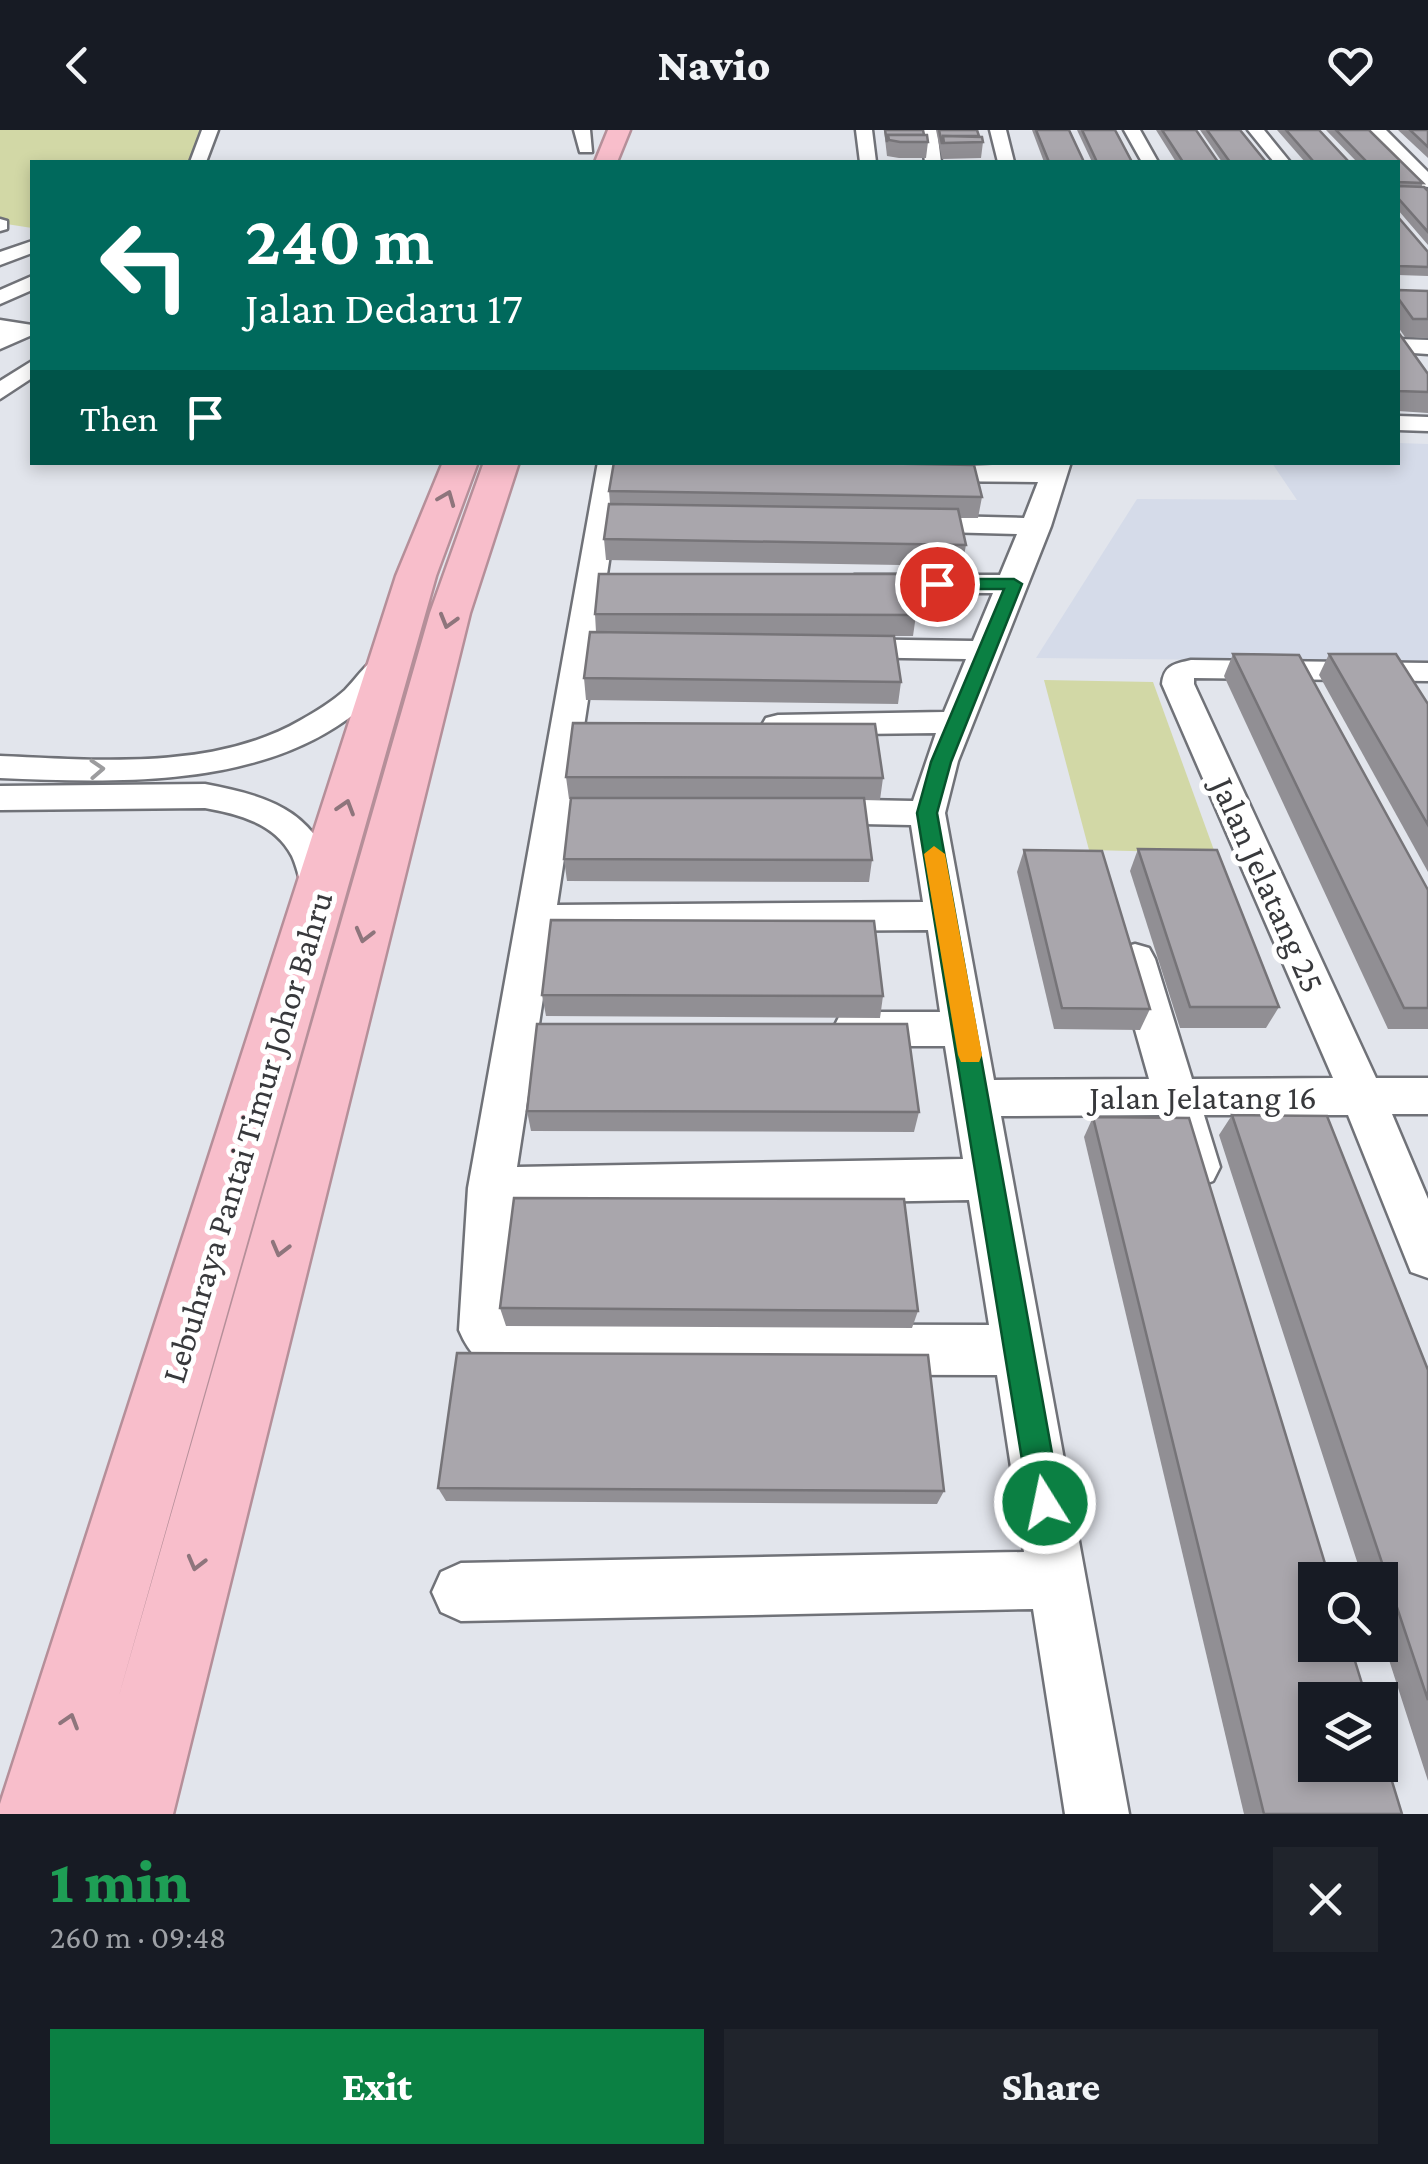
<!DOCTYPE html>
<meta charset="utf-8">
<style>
:root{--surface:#171b24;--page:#20242c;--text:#f1f3f6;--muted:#9ea1a6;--accent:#0b8043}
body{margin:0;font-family:"Crimson Pro",serif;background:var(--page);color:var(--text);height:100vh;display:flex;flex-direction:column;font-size:38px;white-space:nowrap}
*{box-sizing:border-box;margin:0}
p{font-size:32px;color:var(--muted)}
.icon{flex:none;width:55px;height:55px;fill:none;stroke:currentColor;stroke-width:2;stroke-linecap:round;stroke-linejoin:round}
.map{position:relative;height:1684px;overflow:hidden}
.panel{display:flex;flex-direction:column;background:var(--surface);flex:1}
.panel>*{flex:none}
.hud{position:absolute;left:30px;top:30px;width:1370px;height:305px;border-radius:0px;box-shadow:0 5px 15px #0003;background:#00695c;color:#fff;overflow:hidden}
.buttons{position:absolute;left:1298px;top:1432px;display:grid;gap:20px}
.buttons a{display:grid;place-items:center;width:100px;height:100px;border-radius:0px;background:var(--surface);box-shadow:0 5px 15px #0003;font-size:50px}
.pin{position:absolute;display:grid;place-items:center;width:85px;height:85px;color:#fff;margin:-42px;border:5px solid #fff;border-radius:50%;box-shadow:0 2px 10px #0007}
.me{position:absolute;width:110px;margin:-55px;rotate:350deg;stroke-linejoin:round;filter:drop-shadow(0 0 8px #0008)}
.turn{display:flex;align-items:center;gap:35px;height:210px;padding:0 50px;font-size:45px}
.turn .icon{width:130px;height:130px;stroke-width:2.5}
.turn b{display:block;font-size:70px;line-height:85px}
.then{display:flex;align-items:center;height:95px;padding:0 50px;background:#0003;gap:20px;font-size:38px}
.round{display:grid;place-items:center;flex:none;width:105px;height:105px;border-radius:0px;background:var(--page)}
.headline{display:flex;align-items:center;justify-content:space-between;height:170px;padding:0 50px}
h1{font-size:60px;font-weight:800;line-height:75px;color:#1e9e55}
.action{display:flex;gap:20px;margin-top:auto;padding:20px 50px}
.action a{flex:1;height:115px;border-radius:0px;background:var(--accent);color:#fff;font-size:40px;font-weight:800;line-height:115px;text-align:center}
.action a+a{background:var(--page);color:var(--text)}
header{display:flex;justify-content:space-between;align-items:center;height:130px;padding:0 50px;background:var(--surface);font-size:45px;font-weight:800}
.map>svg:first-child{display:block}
</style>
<header><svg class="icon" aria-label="back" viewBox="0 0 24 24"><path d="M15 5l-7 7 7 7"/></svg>Navio<svg class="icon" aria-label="heart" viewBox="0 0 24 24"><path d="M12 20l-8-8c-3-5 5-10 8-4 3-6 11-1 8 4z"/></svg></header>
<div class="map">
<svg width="1428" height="1684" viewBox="0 0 1428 1684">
<rect width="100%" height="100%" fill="#e2e5ec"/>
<path fill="#d5dbe9" d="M1398,313L1428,314V532L1036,528L1137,369L1297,370L1272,333L1398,332Z"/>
<g fill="#d2d8a6">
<path d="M0,0H210L198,32H32V98L0,93Z"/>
<path d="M1044,550L1153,552L1215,723L1089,720Z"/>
</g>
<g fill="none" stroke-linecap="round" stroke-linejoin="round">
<defs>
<g id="minor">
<path d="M202,0H218L206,32H190Z"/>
<path d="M574,0H590L592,22H580Z"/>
<path d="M856,0H872L876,32H860Z"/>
<path d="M921,0H937L941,32H925Z"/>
<path d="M990,0H1006L1014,32H998Z"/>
<path d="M1124,0H1140L1158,32H1142Z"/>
<path d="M1248,0H1264L1290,32H1274Z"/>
<path d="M1369,0H1386L1428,42V57L1422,56Z"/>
<path d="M0,89L7,91V99L0,101Z"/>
<path d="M32,111V123L0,135V122Z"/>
<path d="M32,146V160L0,174V160Z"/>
<path d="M0,190L32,195V205L0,219Z"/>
<path d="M1398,209L1428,210V224L1398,222Z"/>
<path d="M32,231V248L0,269V251Z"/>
<path d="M1398,286L1428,287V301L1398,300Z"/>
<path d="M598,332H624L557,775L923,772L911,695L813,693L801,689L795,681L801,673L813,669L913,671L936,603L778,605L766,602L762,595L766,588L778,585L944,582L966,529L842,527L831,524L827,518L831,512L842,509L973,511L993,463H855L845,460L841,454L845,448L855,445H1000L1017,404L905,401L892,393L905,385L1024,388L1038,352L924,351L911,343L915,338L1071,332L1051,396L958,631L945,683L994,950L1149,949L1115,829L1121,818L1135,814L1149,818L1155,829L1192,949L1333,948L1162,554C1164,535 1174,534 1191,530L1428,533V551L1194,548V554L1376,948H1428V984H1392L1428,1069V1148L1411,1142L1348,985H1204L1220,1037L1213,1051L1197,1057L1181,1051L1160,985L1001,986L1129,1684H1065L1033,1479L461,1491L441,1482L432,1462L441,1442L461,1433L1024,1422L997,1245L512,1244C484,1239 470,1226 459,1200L468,1058ZM928,800L940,882H854L839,887L833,899L839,911L854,916H945L963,1029L517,1037L553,803ZM969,1070L989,1195L513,1194L510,1191L513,1078Z"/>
<path d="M390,521L401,523L405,530C316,660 141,654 0,648V626C97,630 213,641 301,590C315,582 333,571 345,560C359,546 370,526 390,521Z"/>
<path d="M205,654C279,668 319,684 340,761L334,771L321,775L308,771C300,757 299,741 292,726C275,693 238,684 205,678L0,680V656Z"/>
</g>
<g id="highway">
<path d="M608,0H630L617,32H595Z"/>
<path d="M443,332H478L436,446L118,1569L430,483L484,332H519L470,483L173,1684H0V1674L369,530L396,446Z"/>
</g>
</defs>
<use href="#minor" stroke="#707278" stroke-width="5"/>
<use href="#highway" stroke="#b58f99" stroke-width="5"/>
<use href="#minor" fill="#fff" fill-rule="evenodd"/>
<use href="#highway" fill="#f8becb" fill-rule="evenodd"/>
</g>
<g fill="#918f94">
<path d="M884,0H923L928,12L926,28H899L887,26Z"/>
<path d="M936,0H977L979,6L983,12L981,28L942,29Z"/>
<path d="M1032,0H1069L1084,32H1044Z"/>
<path d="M1077,0H1115L1132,32H1092Z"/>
<path d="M1156,0H1196L1218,32H1176Z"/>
<path d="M1200,0H1240L1266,32H1222Z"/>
<path d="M1277,0H1319L1349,32H1305Z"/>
<path d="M1326,0H1369L1423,53L1421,57L1428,61V115L1398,80V32H1357Z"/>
<path d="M1398,0H1428V28Z"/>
<path d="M1398,87L1428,122V146L1398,145Z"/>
<path d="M1398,160L1428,161V208L1405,207L1398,197Z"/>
<path d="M1398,202L1428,244V283L1398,281Z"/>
<path d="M609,361L982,367L978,388H960L966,415L962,436L606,430L604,409L610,374Z"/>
<path d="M595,484L916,485L913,506H894L901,552L898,574L586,570L584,548L596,502Z"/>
<path d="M1233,524L1428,760V899H1388L1224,546Z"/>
<path d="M1329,524L1428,574V742L1319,545Z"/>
<path d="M566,647L883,648L880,670H864L872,730L869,752L567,751L564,729L571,669H569Z"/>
<path d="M1138,719L1279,877L1266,898H1180L1130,741Z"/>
<path d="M1024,720L1150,879L1140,900L1054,899L1017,742Z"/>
<path d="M542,865L883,866L880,888L546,886Z"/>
<path d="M527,981L919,982L914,1002L531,1001Z"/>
<path d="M1232,985L1428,1240V1651L1380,1502V1450H1363L1219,1005Z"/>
<path d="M1093,987L1402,1684H1244L1084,1007Z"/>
<path d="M500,1178L918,1181L912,1198L506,1196Z"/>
<path d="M438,1358L944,1361L937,1374L446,1371Z"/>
</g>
<g fill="#a9a6ac" stroke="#767478" stroke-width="2.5">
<path d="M885,0H923L924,5H888L887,12Z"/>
<path d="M939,0H977L979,6H943L942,14Z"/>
<path d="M1036,0H1069L1084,32H1049Z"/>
<path d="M1082,0H1115L1132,32H1097Z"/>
<path d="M1162,0H1196L1218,32H1183Z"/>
<path d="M1207,0H1240L1266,32H1230Z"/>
<path d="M1286,0H1319L1349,32H1314Z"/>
<path d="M1336,0H1369L1423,53L1398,52V32H1367Z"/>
<path d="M1410,0H1428V17Z"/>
<path d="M888,5H927L928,12H900L889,10Z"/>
<path d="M943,6L982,7L983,12L944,13Z"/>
<path d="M1398,56L1424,57L1428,61V102L1398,68Z"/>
<path d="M1398,87L1428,122V137L1399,136L1398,134Z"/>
<path d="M1398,160L1428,161V189H1413L1398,168Z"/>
<path d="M1398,202L1428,244V262L1398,261Z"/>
<path d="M614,332H803L974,335L982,367L609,361Z"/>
<path d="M609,374L958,379L966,415L604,409Z"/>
<path d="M599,444H908L916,485L595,484Z"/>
<path d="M590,502L894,506L901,552L584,548Z"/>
<path d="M1233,524L1299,525L1428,760V878H1404Z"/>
<path d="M1329,524H1396L1428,574V695Z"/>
<path d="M573,593L875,594L883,648L566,647Z"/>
<path d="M571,668H864L872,730L564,729Z"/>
<path d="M1138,719L1217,720L1279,877H1190Z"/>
<path d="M1024,720L1102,721L1150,879L1062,878Z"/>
<path d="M551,790L874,791L883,866L542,865Z"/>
<path d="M537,894H907L919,982L527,981Z"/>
<path d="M1232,985L1327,986L1428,1240V1570Z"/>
<path d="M1093,987L1189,988L1330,1450H1315V1515H1350L1367,1570H1315V1635H1380V1612L1402,1684H1264Z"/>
<path d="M514,1068L904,1069L918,1181L500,1178Z"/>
<path d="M457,1223L928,1225L944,1361L438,1358Z"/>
</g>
<defs><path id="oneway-chevron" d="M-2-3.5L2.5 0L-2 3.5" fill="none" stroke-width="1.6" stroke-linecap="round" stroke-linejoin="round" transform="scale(2.5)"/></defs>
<g stroke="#8e757c">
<use href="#oneway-chevron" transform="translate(447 368) rotate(-68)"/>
<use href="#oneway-chevron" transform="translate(448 491) rotate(106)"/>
<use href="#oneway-chevron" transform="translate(346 677) rotate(-73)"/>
<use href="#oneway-chevron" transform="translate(364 805) rotate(105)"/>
<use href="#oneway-chevron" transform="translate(280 1119) rotate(105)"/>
<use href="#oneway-chevron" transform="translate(196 1433) rotate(105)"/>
<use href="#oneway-chevron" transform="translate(70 1591) rotate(-73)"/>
</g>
<use stroke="#9c9c9e" href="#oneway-chevron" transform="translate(97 639) rotate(-3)"/>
<path fill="#0b8043" stroke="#07532c" stroke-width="2.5" d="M1014,449L1022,454L951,632L937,683L1061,1373L1056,1384L1045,1389L1034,1384L1029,1373L917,683L931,632L1004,459H937L929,454L937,449Z"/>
<path fill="#f59e0b" d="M934,716L945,724L982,925L979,932H961L958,925L924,724Z"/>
<g text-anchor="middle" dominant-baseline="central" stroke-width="10" stroke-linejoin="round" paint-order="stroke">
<g font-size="35" fill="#38393c" stroke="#fff">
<text transform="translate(1268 755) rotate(66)">Jalan Jelatang 25</text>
<text x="1203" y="967">Jalan Jelatang 16</text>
<text transform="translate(247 1007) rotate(-73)">Lebuhraya Pantai Timur Johor Bahru</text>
</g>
</g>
</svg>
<div class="buttons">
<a><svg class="icon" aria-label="search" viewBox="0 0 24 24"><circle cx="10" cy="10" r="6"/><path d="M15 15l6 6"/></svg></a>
<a><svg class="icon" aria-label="layers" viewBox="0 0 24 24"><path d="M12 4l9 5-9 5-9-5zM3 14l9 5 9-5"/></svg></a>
</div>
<div class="pin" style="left:937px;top:454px;background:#d93025"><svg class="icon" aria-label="arrive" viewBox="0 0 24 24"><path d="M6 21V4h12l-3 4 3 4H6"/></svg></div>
<svg class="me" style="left:1045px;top:1373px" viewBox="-20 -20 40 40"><circle r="17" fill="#0b8043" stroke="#fff" stroke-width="3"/><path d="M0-11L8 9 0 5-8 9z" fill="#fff"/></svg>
<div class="hud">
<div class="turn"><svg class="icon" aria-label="left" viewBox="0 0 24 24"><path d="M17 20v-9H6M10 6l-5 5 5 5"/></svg><div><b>240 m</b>Jalan Dedaru 17</div></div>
<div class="then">Then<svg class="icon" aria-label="arrive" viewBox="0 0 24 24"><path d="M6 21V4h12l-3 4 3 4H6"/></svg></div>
</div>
</div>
<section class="panel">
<div class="headline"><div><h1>1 min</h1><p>260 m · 09:48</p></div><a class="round"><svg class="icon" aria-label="close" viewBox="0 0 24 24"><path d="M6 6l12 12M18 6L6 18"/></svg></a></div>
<div class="action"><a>Exit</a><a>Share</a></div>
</section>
